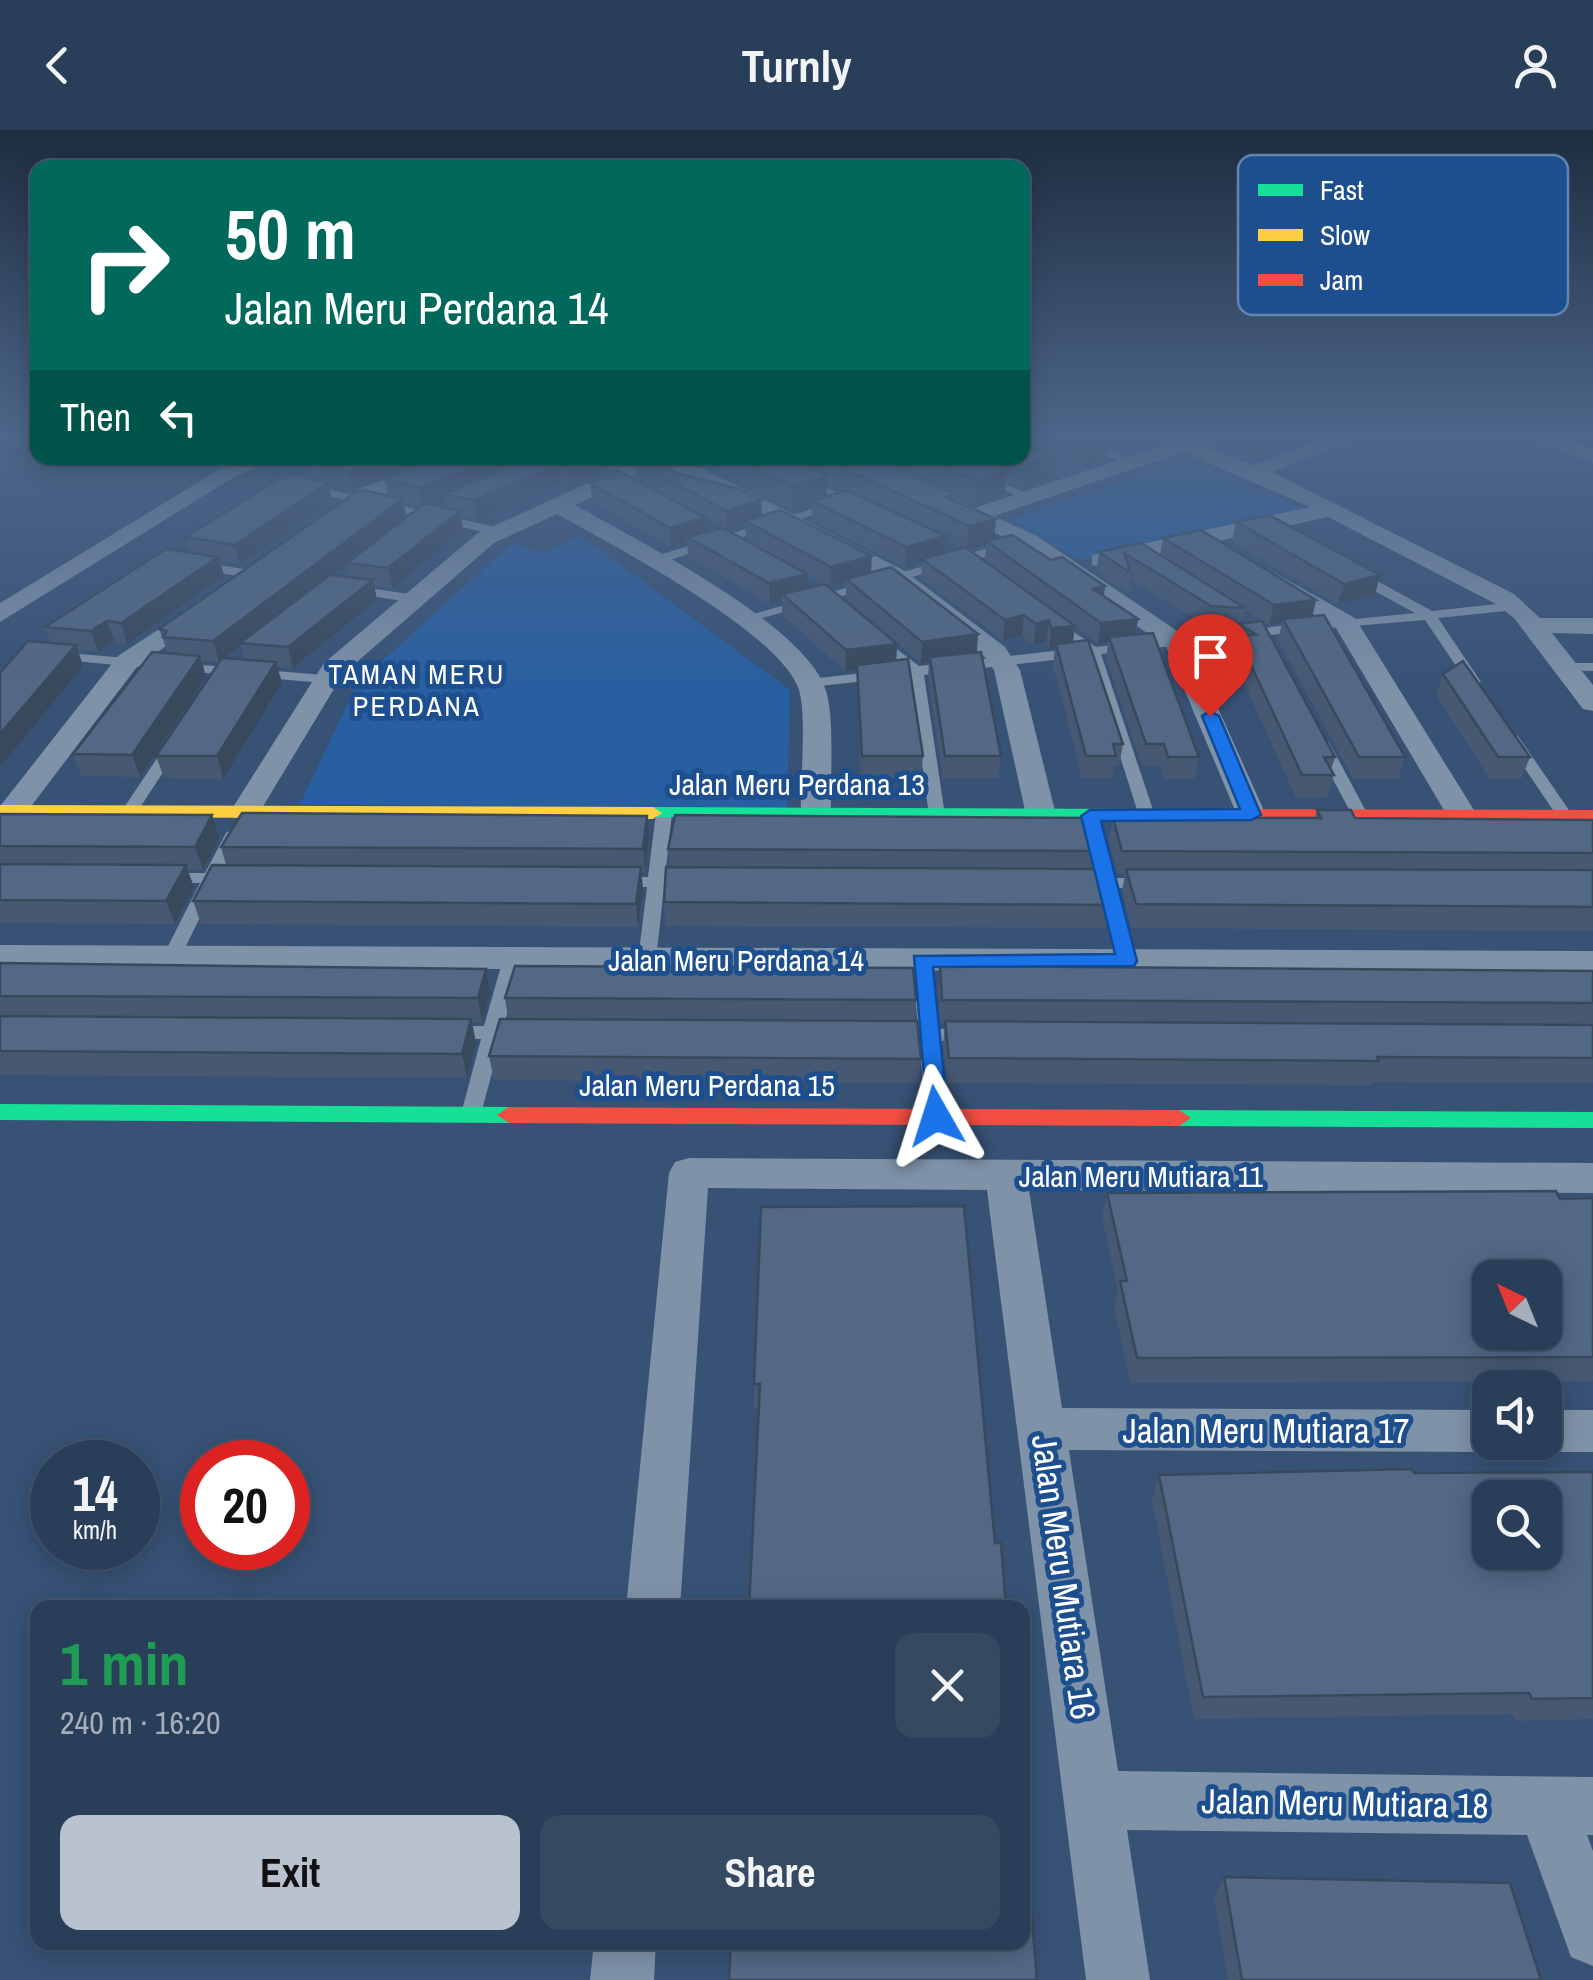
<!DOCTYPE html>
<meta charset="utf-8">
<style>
:root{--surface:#293e58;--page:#354961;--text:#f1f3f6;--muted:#a5aeba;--line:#45576e;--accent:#b9c2cf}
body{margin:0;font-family:"Archivo Narrow",sans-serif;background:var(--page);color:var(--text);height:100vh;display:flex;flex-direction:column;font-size:38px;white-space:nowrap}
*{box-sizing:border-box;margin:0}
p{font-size:32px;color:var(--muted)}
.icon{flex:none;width:55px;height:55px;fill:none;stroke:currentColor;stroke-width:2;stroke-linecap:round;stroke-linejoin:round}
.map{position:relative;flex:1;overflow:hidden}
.panel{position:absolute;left:30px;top:1470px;width:1000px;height:350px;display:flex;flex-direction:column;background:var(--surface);border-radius:20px;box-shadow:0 5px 25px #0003,0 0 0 2px var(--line)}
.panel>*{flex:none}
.hud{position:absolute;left:30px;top:30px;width:1000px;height:305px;border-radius:20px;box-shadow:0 5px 25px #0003,0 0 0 2px var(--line);background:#00695c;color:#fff;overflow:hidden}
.needle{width:65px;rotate:317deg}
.fabs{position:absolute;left:1472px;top:1130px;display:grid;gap:20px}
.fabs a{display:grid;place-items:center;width:90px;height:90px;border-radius:20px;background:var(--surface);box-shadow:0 5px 25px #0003,0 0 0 2px var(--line);font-size:50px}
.speed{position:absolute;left:30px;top:1310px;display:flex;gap:20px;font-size:50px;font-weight:700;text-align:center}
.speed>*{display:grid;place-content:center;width:130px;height:130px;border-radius:50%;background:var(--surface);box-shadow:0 5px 25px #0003,0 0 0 2px var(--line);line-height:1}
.speed small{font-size:25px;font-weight:400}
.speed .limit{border:15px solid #d22;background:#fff;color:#111}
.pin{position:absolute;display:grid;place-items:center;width:85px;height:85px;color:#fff;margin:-102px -42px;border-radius:50% 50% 50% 0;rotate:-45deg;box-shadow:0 0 10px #0007}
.pin .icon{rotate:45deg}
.me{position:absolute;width:110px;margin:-55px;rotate:354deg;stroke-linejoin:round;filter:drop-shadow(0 0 8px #0008)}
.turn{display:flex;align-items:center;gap:35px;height:210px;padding:0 30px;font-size:45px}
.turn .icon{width:130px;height:130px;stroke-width:2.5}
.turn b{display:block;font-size:70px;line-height:85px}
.then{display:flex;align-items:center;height:95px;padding:0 30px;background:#0003;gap:20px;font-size:38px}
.round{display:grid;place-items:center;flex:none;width:105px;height:105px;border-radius:20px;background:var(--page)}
.summary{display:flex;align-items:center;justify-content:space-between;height:170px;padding:0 30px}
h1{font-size:60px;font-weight:700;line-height:75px;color:#1e9e55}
.primary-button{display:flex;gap:20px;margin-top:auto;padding:20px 30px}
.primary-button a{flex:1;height:115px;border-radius:20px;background:var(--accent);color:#111;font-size:40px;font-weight:700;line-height:115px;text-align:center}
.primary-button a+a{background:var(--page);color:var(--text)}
header{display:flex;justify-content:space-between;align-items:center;height:130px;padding:0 30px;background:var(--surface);font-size:45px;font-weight:700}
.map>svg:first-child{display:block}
</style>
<header><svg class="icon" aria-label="back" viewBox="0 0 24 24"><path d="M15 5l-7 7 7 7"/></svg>Turnly<svg class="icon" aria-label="person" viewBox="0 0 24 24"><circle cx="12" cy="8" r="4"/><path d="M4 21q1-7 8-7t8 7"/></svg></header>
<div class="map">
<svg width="1593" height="1850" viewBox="0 0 1593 1850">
<rect width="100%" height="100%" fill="#375275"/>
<g fill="#285fa1">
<path d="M1189,328L1314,384L1080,430L1007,390Z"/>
<path d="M580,405L790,560L787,679L300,674L357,554L512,413L542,423Z"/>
</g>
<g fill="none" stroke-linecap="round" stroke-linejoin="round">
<g fill="#7e92a8" fill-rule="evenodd">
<path d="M1051,303H1067L1138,333L1128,335Z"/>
<path d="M1223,303H1239L1195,320L1186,318Z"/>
<path d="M576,328H592L631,340L625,343Z"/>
<path d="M752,328H765L863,375L857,379L842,372L841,376L657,434H649V428L839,371Z"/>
<path d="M931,328H944L1035,367L1025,369Z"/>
<path d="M303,354L496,397L502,401L496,405L299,359V355Z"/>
<path d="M1010,412L1016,416L1014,419L751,491L739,488Z"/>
<path d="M194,431L250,440L256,444L250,448L190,438L188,435Z"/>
<path d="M1349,441H1359L1432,481L1515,472L1522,476L1515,480L1438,488L1481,552L1474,556L1469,555L1425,490L1330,498V492L1335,491L1415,483L1349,447Z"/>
<path d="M349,455L416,465L423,469L416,473L344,462L343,459Z"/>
<path d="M1053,488L1096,517L1306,493L1313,497L1306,501L1101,524L1155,686L1147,691L1139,686L1088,526L924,545L945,685L937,690L929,685L910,546L811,557L804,553L811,549L904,538L872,511V505L877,504L919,536L1080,518L1048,495L1046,492Z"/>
<path d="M57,522L138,529L145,533L138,537L52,529V523Z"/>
<path d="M177,533L324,545L331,549L324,553L172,540V534Z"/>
<path d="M1565,533H1593V541L1560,540V534Z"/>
<path d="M1513,604L1518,606L1573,686L1571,689H1559L1557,686L1505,609Z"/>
<path d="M175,607L183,612L137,682L129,687L123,685L121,682L170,609Z"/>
<path d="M1321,607L1329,612L1368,685L1366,688H1354L1352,685L1313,612Z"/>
<path d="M664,678L672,683L665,747H691L700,752L691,757H664L656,830L647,836L638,830L647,757H615L606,752L615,747H648L656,683Z"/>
<path d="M1090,680L1098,685L1115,748H1151L1160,753L1151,758H1117L1136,831L1134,835L1127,837L1118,831L1100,758H1080L1071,753L1080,748H1097L1082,685Z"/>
<path d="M234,698L242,703L223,743L237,744L240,748L231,753H217L179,830H165L163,826L200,753H165L156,748L165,743H205L226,703Z"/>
<path d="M512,823L521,829L504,896L523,897L533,903L523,909H501L481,984L471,991L461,984L481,909L447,908L437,902L447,896H484L503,829Z"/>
<path d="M921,824L930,830L937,899H968L978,905L968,911H939L946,987L936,994L926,987L919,911H892L882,905L892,899H918L912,830Z"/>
</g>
<g fill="#7e92a8" fill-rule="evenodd">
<path d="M1142,303H1171L1253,335L1339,303H1369L1272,342L1514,464L1540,488H1593V504L1552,503L1593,555V581L1583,579L1514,488L1496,474L1328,387L1100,437L1092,435V425L1310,377L1183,322L994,386L1037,406L1186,507L1266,685L1262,692H1240L1166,516L1021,416L939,374L950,367L975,378L1164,315Z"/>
<path d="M1512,303H1543L1593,319V332Z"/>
<path d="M251,328H280L234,347L0,492V473L220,339Z"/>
<path d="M442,328H469L378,368L338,393H322L319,388L362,358Z"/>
<path d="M644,328H682L905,441L1005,517L1020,540L1056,685L1052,692H1030L1026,685L994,540L986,528L889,451L663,334L575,375C635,409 807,495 826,561C835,588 830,652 831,684L827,691H805L801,684C800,653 807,586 799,560C782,503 610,414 557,384L494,413L343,544L256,688H234L230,682L324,533L478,403Z"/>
<path d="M1273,442L1355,488L1477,685L1473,692H1451L1336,498L1264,454L1261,449L1264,444Z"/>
<path d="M203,470L212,472L215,477L212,482L136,538L23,687H1V675L118,526Z"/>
<path d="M0,815L1593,821V843L0,837Z"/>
<path d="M689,1028L1593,1033V1063L1029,1060L1062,1278L1490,1280V1312H1509L1490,1322L1069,1320L1118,1641L1593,1647V1705H1587L1593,1721V1836L1571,1827L1527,1705L1127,1700L1150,1850H1086L987,1060L708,1058L680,1478H626L669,1043L675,1032Z"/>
<path d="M1545,1280H1593V1322H1545L1528,1316L1545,1312Z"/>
<path d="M594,1812H656L654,1850H590Z"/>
</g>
<g fill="#16e098" fill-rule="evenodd">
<path d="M653,677L1133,679L1142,685L1133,691L646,687L644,683Z"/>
<path d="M0,974L509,977L521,985L509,993L0,990Z"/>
<path d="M1179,980L1593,982V998L1179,996L1167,988Z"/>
</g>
<path fill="#ffcf43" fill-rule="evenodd" d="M0,675L653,677L662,683L653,689L0,687Z"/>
<g fill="#f24e42" fill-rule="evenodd">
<path d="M1133,679L1593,680V692L1126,689V681Z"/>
<path d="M509,977L1179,980L1191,988L1179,996L509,993L497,985Z"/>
</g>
</g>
<g fill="#475972" fill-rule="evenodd">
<path d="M1022,303H1156L1155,314L1125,324L1108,316L1106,330L1081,338L1053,328L1050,349L1023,358L1006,350L1004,364L975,374L955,365V371L994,409L1051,430L1105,456L1104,466L1138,489L1135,505L1199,627L1195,649H1164L1160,636H1142L1106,528L1108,513L1098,514L1075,497L1073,512L1123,614L1119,636H1114L1112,648H1082L1053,535L1055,518L1049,519L1047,511L1033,514L1022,506L1003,511L921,448L922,432L905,437L812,390V374L793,380L695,328H1022ZM827,353L843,361L827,366ZM945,410L963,418L944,423ZM986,416L985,431L968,420Z"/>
<path d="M1223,303H1325L1257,327L1221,314Z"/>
<path d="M322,328H433L352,360L329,355L332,371L240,435L220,431L224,446L127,514L114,511L98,522L78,520L83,536L51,513L45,497L190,423L186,407L312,348L308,333Z"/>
<path d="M436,328H605L606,341L569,358L561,353L477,389L461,386L463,400L392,458L374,456L377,470L293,538L277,537L282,553L223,649L164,648L156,626L219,532L202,531L206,547L140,647L81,646L73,624L168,523L159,499L388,365L385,350ZM446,368L447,378L430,374ZM404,373L420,376L406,387ZM347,433L350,447L332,445ZM241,515L245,530L224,528Z"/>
<path d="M635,332L761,370L762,386L871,442L978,504L977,522L1001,626L998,648H943L928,548L929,532L921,533L846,469V453L830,457L826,455L897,514L896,530L923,626L921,648H861L857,540L845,541L782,485V470L770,474L688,427L687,412L671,417L592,371L590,353L636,350ZM705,388L727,400L745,394L746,410L705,402ZM807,444L825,454L807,458Z"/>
<path d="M1236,392L1375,465L1338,474L1232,412Z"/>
<path d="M1163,408L1316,470L1312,486L1405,627L1398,649H1353L1278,510L1282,494L1269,495L1245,480L1242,493L1262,491L1335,627L1331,640L1334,645L1327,668H1296L1232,526L1238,498L1207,497L1131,449L1128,463L1096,442L1099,422L1160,425Z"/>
<path d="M1443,544L1530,627L1521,649H1490L1436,565Z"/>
<path d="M1317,680L1355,688L1593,690V801L1131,798L1122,762L1125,744H1118L1109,711L1113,688H1315Z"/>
<path d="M0,684L212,685L219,708L203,740H188L194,758L175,794L0,793Z"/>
<path d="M647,686L649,708L645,742H641L643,760L638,797L201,794L193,771L226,735L221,717Z"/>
<path d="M668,719L1096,721L1093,738L1110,774L1106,798L666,796L664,772L669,737Z"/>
<path d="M0,833L486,839L490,862L482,892H472L476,913L467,948L0,945Z"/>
<path d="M940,836L1593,841V953L1372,952L1370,955L947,953L943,915L945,894H940L938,860Z"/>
<path d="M505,868L916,870L914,891L921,929L919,953L494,950L489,926L508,889Z"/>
<path d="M1107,1063L1593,1068V1251L1130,1253L1114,1176L1118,1160L1102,1088Z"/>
<path d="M761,1077L995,1413L759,1278H754V1254Z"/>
<path d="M1593,1342V1589L1516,1591L1513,1584L1194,1589L1152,1369L1159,1345Z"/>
<path d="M1224,1747L1541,1850H1228L1214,1767Z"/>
</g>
<g fill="#39495c">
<path d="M1128,303H1156L1155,314L1125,324Z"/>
<path d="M1194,303H1216L1193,308Z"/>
<path d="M1266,303H1325L1257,327L1262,305Z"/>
<path d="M1109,307L1106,330L1081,338L1084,315Z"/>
<path d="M1053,326L1050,349L1023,358L1025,335Z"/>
<path d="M385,328H433L352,360L348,342Z"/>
<path d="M497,328H544L445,364L446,368L423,377L419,358Z"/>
<path d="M594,328H605L606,341L569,358L567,340Z"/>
<path d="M559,335L561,353L477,389L474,370Z"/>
<path d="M1007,341L1004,364L975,374L977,351Z"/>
<path d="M827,346V369L812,371V374L793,380L792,356Z"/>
<path d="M328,352L332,371L240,435L235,415Z"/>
<path d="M403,369L406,388L243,513H240L241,515L219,532L213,511Z"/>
<path d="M761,370L762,389L745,391V394L727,400V381Z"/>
<path d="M460,381L463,400L392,458L388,438Z"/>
<path d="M705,388L706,407H687V412L671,417L670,398Z"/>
<path d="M996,389L994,414L986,411V416L967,420L969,396Z"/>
<path d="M946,406L944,426L922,429V432L905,437L906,417Z"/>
<path d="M872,426L871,446L846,449V453L830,457L831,437Z"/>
<path d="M218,427L224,446L127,514L121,493Z"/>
<path d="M807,444V464H782V470L770,474L769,453Z"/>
<path d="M1380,445L1375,465L1338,474L1344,454Z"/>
<path d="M373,450L377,470L293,538L288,517Z"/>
<path d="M1105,456L1102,476L1093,459Z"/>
<path d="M1316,470L1311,491L1283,489L1282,494L1269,495L1274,475Z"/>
<path d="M1024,485L1022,506L1003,511L1005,490Z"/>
<path d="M1138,489L1134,510L1109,507L1108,513L1098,514L1101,493Z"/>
<path d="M1049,490L1047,511L1033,514L1036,494Z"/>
<path d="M107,491L114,511L98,522L91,501Z"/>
<path d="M1075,496L1072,516L1056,514L1055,518L1049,519L1051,498Z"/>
<path d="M978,504L976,525L930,527L929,532L921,533L922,512Z"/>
<path d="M897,514L896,535L845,541L846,520Z"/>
<path d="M76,515L83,536L0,637V604Z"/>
<path d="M200,526L206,547L140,647L132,625Z"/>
<path d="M276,532L282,553L223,649L217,626Z"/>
<path d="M212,685L219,708L203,740L195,717Z"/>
<path d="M647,686L649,708L645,742L643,719Z"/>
<path d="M186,735L194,758L175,794L166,771Z"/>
<path d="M641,737L643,760L638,797L636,774Z"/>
<path d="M486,839L490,862L482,892L478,868Z"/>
<path d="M471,889L476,913L467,948L462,924Z"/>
</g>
<g fill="#526884" stroke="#39495c" stroke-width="2.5" fill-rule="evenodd">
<path d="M1048,303H1099L1109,307L1084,315Z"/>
<path d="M1022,313L1053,326L1025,335L1008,328H1022Z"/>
<path d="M322,328H385L348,342L308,333Z"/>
<path d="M436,328H497L419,358L385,350Z"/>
<path d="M526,328H594L567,340L559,335L474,370L445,364Z"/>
<path d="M737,328H789L827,346L792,356Z"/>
<path d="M821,328H877L955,364L946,367L996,389L969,396Z"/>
<path d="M924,328H975L1007,341L977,351Z"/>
<path d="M635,332L739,359L761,370L727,381Z"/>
<path d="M618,340L705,388L670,398L590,353Z"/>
<path d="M288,343L328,352L235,415L186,407Z"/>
<path d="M363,360L403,369L213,511L163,507L167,501L159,499L355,363Z"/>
<path d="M846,360L946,406L906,417L812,371Z"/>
<path d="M425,373L460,381L388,438L347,433Z"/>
<path d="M780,380L872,426L831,437L745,391Z"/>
<path d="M1269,385L1380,445L1344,454L1236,392Z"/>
<path d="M723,398L807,444L769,453L687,407Z"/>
<path d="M1201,400L1316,470L1274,475L1163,408Z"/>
<path d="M1012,405L1051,430L1062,427L1105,456L1093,459L1138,489L1101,493L986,411Z"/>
<path d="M1141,413L1245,478L1211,476L1124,423L1131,443L1099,422Z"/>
<path d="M965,417L1075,496L1051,498L1049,490L1036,494L1024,485L1005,490L922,429Z"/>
<path d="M166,419L218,427L121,493L107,491L91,501L45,497Z"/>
<path d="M891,437L978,504L922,512L846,449Z"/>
<path d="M330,445L373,450L288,517L240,513Z"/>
<path d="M825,454L897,514L846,520L782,464Z"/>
<path d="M1324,485L1405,627H1359L1283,489Z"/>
<path d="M1262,491L1335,627H1324L1334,645H1302L1237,505H1257L1239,494Z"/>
<path d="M1153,503L1199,627H1168L1164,614H1146L1109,507Z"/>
<path d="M1088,510L1123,614H1113L1116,626H1086L1056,514Z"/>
<path d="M28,511L76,515L0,604V543Z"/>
<path d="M152,522L200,526L132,625L73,624Z"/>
<path d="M981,522L1001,626H945L930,527Z"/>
<path d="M222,528L276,532L217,626H156Z"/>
<path d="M908,529L923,626H862L857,535Z"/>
<path d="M1463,531L1530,627H1498L1443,544Z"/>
<path d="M1317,680H1351L1355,688L1593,690V723L1122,721L1113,688H1321Z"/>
<path d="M242,683L647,686L643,719L221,717Z"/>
<path d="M0,684L212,685L195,717L0,716Z"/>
<path d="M675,685L1088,688L1096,721L668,719Z"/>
<path d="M0,734L186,735L166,771L0,770Z"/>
<path d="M212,735L641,737L636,774L193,771Z"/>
<path d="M666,737L1101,739L1110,775L664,772Z"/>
<path d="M1126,739L1593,740V777L1136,774Z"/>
<path d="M0,833L486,839L478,868L0,866Z"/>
<path d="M515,836L913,838L916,870L505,868Z"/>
<path d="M940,836L1593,841V873L942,870Z"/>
<path d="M0,886L471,889L462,924L0,921Z"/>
<path d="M500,889L917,891L921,929L489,926Z"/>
<path d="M945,891L1593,895V928L1377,927L1379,931L949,928Z"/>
<path d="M1556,1061L1560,1069L1593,1068V1227L1137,1228L1120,1151H1127L1107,1063ZM1490,1148H1545V1202H1490Z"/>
<path d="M964,1076L995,1413H1001L1006,1478H749L760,1254H754L761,1077Z"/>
<path d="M1412,1339L1414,1343L1593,1342V1568L1532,1569L1529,1563L1203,1567L1159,1345ZM1490,1368H1545V1422H1490Z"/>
<path d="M1022,1674L1037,1850H729L731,1812H1022Z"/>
<path d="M1224,1747L1510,1753L1541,1850H1242Z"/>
</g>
<linearGradient id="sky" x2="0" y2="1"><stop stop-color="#1e2d40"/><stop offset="0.54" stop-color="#4d6689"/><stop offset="1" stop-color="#4d6689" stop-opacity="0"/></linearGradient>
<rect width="1593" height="562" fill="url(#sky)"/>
<path fill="#1a73e8" stroke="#114b97" stroke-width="2.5" d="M1210,581L1219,586L1261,685L1251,690L1101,691L1137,831L1134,836L933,837L948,986L936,995L928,992L914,826L1115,824L1081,686L1090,680L1240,679L1202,586Z"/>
<g text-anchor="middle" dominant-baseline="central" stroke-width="10" stroke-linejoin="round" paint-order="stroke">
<g font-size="28" letter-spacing="2.5" fill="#fff" stroke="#1d4f8f">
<text x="417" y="544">TAMAN MERU<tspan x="417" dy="32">PERDANA</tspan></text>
</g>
<g font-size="30" fill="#fff" stroke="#1d4f8f">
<text x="797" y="654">Jalan Meru Perdana 13</text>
<text x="736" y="830">Jalan Meru Perdana 14</text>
<text x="707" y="955">Jalan Meru Perdana 15</text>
<text x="1141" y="1046">Jalan Meru Mutiara 11</text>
</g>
<g font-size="35" fill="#fff" stroke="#1d4f8f">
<text x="1266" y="1300">Jalan Meru Mutiara 17</text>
<text transform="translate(1064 1447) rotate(82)">Jalan Meru Mutiara 16</text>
<text transform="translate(1345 1673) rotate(1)">Jalan Meru Mutiara 18</text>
</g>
</g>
<rect x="1238" y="25" width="330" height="160" rx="15" fill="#1d4f8f" stroke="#6184b1" stroke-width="2.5"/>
<rect x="1258" y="54" width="45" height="12" fill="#16e098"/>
<rect x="1258" y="99" width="45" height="12" fill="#ffcf43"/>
<rect x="1258" y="144" width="45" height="12" fill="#f24e42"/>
<g font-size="28" fill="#fff">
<text x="1320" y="70">Fast</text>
<text x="1320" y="115">Slow</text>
<text x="1320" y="160">Jam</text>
</g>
</svg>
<div class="fabs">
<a><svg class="needle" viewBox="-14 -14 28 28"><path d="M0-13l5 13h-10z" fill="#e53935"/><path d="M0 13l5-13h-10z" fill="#a5aeba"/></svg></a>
<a><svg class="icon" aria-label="sound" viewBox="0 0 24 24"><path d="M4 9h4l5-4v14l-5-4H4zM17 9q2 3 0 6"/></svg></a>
<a><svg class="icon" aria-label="search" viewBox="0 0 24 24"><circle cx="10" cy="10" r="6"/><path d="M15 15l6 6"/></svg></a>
</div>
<div class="speed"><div>14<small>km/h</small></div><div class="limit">20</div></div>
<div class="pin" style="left:1210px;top:586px;background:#d93025"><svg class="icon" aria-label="arrive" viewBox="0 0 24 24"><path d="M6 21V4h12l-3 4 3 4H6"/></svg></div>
<svg class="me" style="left:936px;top:986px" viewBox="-20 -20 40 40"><path d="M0-17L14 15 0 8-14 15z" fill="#1a73e8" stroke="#fff" stroke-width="4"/></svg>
<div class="hud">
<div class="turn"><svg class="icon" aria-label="right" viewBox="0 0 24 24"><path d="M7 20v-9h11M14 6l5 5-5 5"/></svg><div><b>50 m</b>Jalan Meru Perdana 14</div></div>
<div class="then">Then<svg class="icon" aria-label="left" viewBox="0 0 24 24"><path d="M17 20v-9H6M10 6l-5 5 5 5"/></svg></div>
</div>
<section class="panel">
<div class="summary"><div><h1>1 min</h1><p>240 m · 16:20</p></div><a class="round"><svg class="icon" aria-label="close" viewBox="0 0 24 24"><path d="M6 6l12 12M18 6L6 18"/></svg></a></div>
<div class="primary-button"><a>Exit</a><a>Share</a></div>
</section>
</div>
